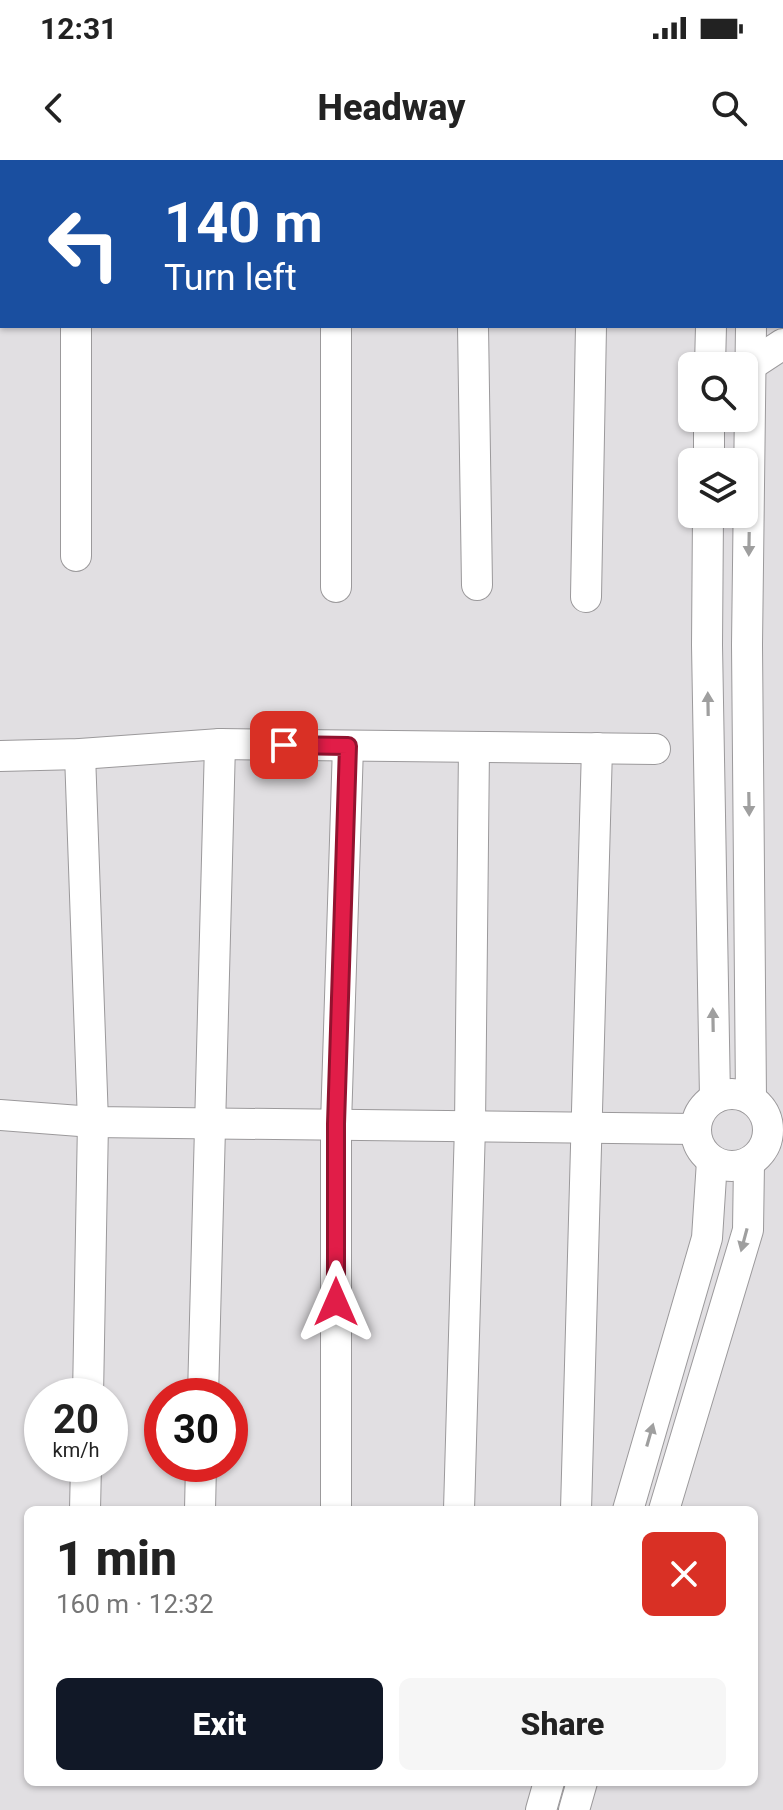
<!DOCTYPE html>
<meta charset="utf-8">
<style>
:root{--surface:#fff;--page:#f6f6f6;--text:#222;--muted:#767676;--accent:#111827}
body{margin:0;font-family:Roboto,sans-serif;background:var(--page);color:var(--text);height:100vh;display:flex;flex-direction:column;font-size:30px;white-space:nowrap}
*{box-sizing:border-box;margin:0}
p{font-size:26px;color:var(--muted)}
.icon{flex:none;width:44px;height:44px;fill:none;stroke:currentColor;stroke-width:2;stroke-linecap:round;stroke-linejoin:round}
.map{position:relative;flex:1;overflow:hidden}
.drawer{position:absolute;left:24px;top:1346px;width:734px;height:280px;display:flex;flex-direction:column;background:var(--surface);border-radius:12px;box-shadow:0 2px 6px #0004}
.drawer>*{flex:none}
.banner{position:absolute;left:0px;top:0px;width:784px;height:168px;box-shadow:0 2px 6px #0004;background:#1a4fa0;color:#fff;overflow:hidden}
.fabs{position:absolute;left:678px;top:192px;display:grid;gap:16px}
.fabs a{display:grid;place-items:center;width:80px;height:80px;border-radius:12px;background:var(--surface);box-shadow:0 2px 6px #0004;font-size:40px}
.speed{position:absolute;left:24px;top:1218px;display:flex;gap:16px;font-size:40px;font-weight:700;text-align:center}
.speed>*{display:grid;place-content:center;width:104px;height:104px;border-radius:50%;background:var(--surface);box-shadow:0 2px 6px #0004;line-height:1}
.speed small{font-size:20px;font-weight:400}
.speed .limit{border:12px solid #d22;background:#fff;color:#111}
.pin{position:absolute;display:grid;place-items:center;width:68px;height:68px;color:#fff;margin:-34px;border-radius:16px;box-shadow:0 4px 12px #0006}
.me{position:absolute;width:88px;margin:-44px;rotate:0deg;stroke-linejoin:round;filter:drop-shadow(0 0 6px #0008)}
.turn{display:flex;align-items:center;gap:28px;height:168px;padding:0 32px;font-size:36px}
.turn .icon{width:104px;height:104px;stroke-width:2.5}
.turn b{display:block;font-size:56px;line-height:68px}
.round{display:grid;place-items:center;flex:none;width:84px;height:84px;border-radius:12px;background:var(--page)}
.summary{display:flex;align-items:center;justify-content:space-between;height:136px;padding:0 32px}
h1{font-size:48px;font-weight:800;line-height:60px}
.action{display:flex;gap:16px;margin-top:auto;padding:16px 32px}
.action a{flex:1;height:92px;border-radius:12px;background:var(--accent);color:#fff;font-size:32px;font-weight:800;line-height:92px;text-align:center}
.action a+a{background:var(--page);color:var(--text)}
.status{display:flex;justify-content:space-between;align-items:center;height:56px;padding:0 40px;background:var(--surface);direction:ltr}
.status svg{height:22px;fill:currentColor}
header{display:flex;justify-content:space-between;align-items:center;height:104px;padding:0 32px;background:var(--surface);font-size:36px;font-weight:800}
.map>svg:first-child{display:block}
</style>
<div class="status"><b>12:31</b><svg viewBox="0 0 49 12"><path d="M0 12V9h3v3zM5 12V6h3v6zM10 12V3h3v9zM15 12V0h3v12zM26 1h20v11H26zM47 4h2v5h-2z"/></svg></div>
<header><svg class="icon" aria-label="back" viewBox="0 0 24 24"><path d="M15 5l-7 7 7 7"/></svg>Headway<svg class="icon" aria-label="search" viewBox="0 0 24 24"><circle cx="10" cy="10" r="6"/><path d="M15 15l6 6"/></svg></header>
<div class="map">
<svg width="783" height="1650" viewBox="0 0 783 1650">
<rect width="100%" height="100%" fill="#e1dfe2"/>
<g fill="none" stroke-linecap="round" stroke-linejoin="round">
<defs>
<g id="street">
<path d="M470,0V2"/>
<path d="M713,0V2"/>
<path d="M753,0V2"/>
<path d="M338,2V0"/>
<path d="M594,2V0"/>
<path d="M0,48L2,49"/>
<path d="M782,142L783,143"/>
<path d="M76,166V396"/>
<path d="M336,166V427"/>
<path d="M473,166L477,425"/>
<path d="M751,166L747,485L751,939"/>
<path d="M751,205L783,184"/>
<path d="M710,206L711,166"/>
<path d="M709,302V258"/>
<path d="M708,354L707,485L715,938"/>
<path d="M586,437L591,166"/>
<path d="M80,594L93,962L88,1236"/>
<path d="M0,596L80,594L220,584L655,589"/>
<circle cx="732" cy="970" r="36"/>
<path d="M0,955L93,962L695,969"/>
<path d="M203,1236L220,584"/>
<path d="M85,1350L86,1304"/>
<path d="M200,1350L201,1304"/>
<path d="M336,1350V964L348,586"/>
<path d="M459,1350L470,966L474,587"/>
<path d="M576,1350L597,588"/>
<path d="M628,1350L707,1078L712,1001"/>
<path d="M664,1350L748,1070L749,1003"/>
<path d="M541,1650L549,1622"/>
<path d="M574,1650L582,1622"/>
</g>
</defs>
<use href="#street" stroke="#9b999b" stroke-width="32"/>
<use href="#street" stroke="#fff" stroke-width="30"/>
</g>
<defs><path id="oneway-solid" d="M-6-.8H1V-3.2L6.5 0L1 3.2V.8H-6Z" transform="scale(2)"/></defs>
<g fill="#9f9f9f">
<use href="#oneway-solid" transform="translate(749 384) rotate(91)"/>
<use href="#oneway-solid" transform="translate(708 544) rotate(-91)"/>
<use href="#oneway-solid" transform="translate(749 644) rotate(89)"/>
<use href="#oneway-solid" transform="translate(713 860) rotate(-91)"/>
<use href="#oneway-solid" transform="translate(744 1080) rotate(105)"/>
<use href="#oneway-solid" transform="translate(650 1275) rotate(-74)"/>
</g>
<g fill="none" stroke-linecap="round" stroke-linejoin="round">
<defs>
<path id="route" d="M284,585L348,586L336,964V1142"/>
</defs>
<use href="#route" stroke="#92132f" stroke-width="20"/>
<use href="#route" stroke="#e11d48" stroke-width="14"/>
</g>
</svg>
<div class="fabs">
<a><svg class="icon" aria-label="search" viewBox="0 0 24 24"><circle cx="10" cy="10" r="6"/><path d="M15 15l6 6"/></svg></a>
<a><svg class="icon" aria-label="layers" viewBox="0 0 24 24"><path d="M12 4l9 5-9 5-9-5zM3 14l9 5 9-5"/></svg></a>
</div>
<div class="speed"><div>20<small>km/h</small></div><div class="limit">30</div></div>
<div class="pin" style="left:284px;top:585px;background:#d93025"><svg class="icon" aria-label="arrive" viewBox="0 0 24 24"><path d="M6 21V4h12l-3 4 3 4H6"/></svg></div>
<svg class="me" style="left:336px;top:1142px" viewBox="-20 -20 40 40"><path d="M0-17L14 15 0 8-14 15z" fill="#e11d48" stroke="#fff" stroke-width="4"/></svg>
<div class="banner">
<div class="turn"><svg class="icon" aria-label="left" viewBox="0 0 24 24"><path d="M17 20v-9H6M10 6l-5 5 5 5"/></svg><div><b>140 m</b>Turn left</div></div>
</div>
<section class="drawer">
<div class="summary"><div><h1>1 min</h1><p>160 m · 12:32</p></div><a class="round" style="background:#d93025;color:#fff"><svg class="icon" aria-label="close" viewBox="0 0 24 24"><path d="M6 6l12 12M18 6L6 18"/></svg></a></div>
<div class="action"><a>Exit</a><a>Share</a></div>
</section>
</div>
